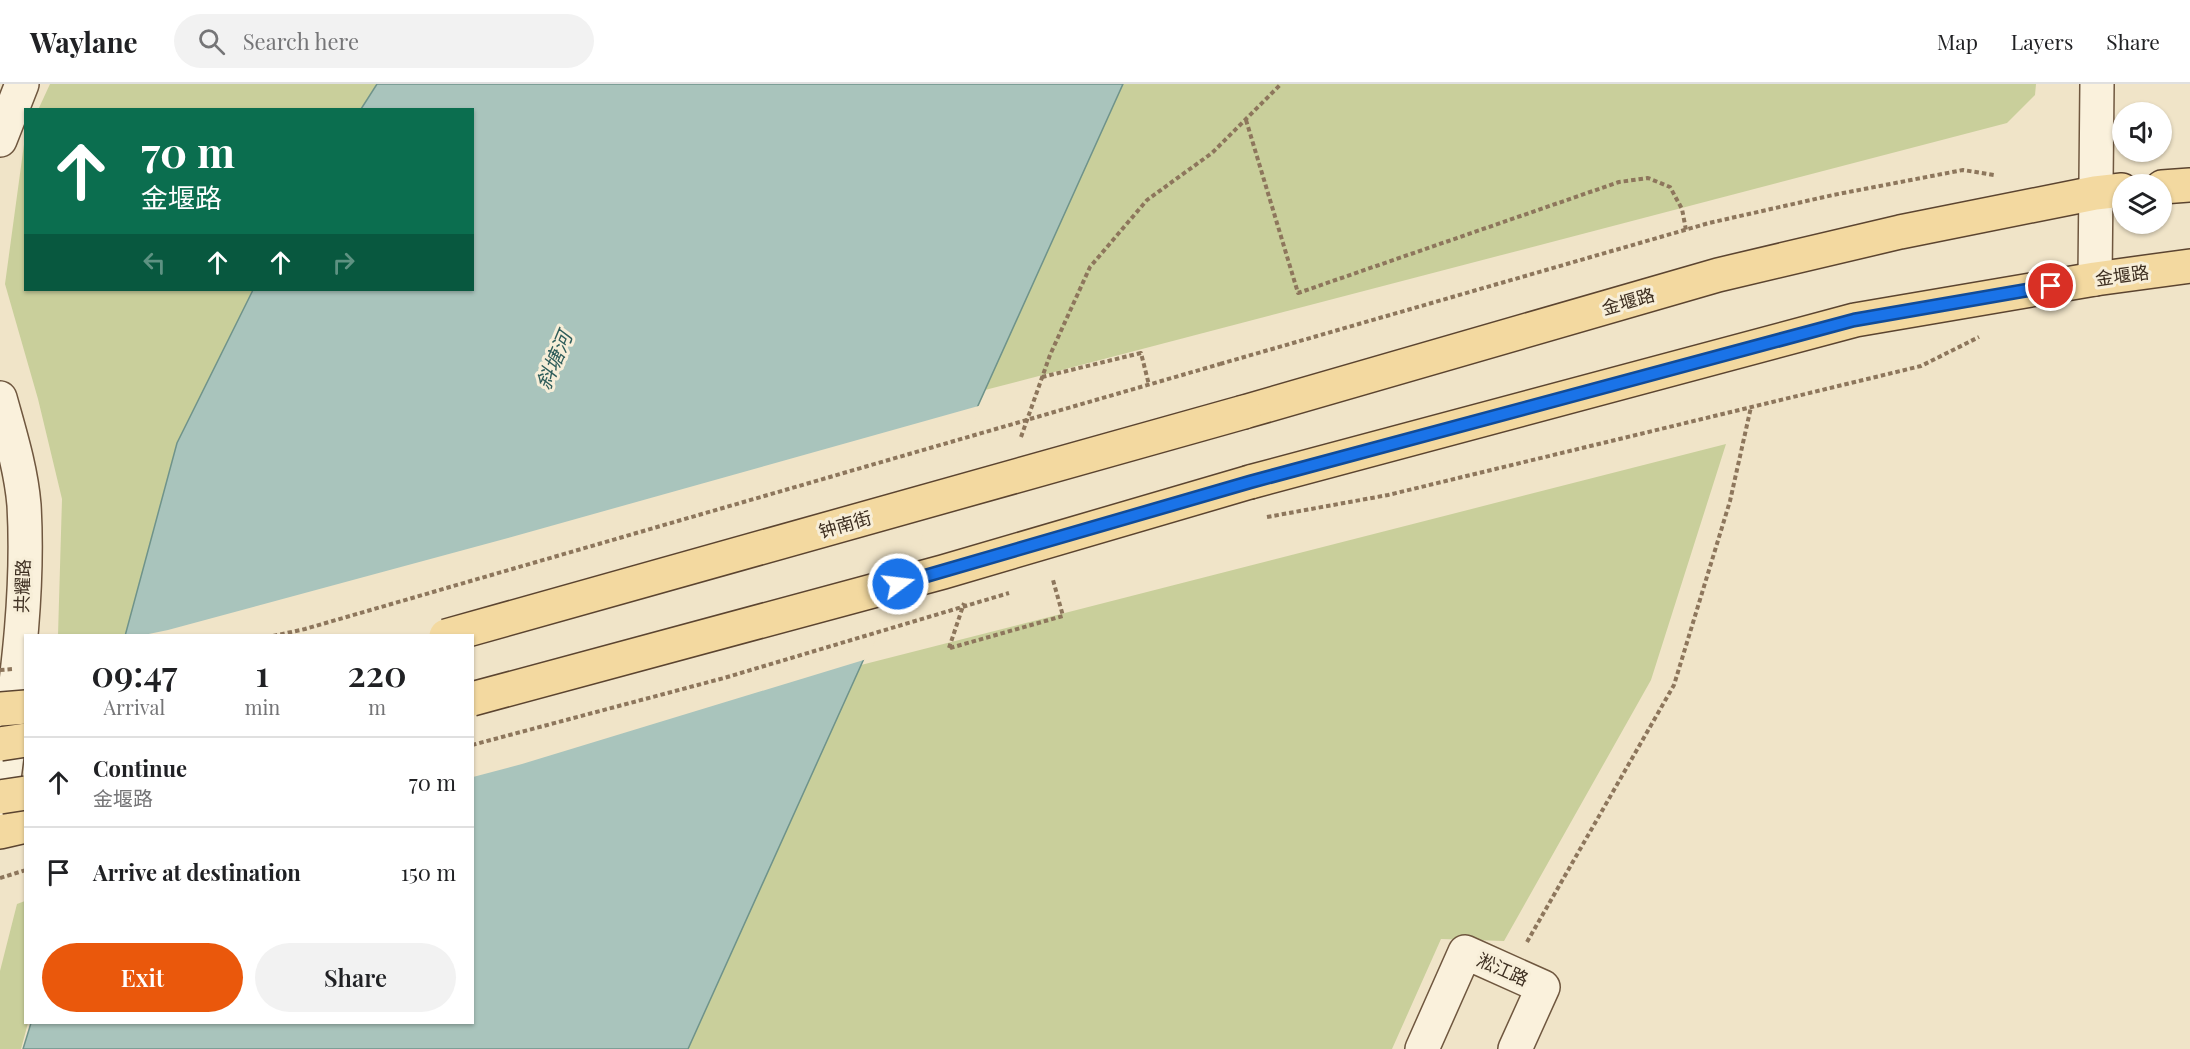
<!DOCTYPE html>
<meta charset="utf-8">
<style>
:root{--surface:#fff;--page:#f2f2f2;--text:#202124;--muted:#757577;--line:#e0e0e0;--accent:#ea580c}
body{margin:0;font-family:"Playfair Display","Noto Sans SC",serif;background:var(--page);color:var(--text);height:100vh;display:flex;flex-direction:column;font-size:22px;white-space:nowrap}
*{box-sizing:border-box;margin:0}
p{font-size:20px;color:var(--muted)}
.icon{flex:none;width:33px;height:33px;fill:none;stroke:currentColor;stroke-width:2;stroke-linecap:round;stroke-linejoin:round}
.map{position:relative;flex:1;overflow:hidden}
.panel{position:absolute;left:24px;top:550px;width:450px;height:390px;display:flex;flex-direction:column;background:var(--surface);border-radius:0px;box-shadow:0 2px 4px #0004}
.panel>*{flex:none}
.guide{position:absolute;left:24px;top:24px;width:450px;height:183px;border-radius:0px;box-shadow:0 2px 4px #0004;background:#0b6e4f;color:#fff;overflow:hidden}
.fabs{position:absolute;left:2112px;top:18px;display:grid;gap:12px}
.fabs a{display:grid;place-items:center;width:60px;height:60px;border-radius:50%;background:var(--surface);box-shadow:0 2px 4px #0004;font-size:30px}
.pin{position:absolute;display:grid;place-items:center;width:51px;height:51px;color:#fff;margin:-26px;border:3px solid #fff;border-radius:50%;box-shadow:0 2px 6px #0007}
.me{position:absolute;width:66px;margin:-33px;rotate:75deg;stroke-linejoin:round;filter:drop-shadow(0 0 4px #0008)}
.turn{display:flex;align-items:center;gap:21px;height:126px;padding:0 18px;font-size:27px}
.turn .icon{width:78px;height:78px;stroke-width:2.5}
.turn b{display:block;font-size:42px;line-height:51px}
.lanes{display:flex;align-items:center;height:57px;padding:0 18px;background:#0003;justify-content:center;gap:30px;direction:ltr}
.lanes .off{opacity:.35}
.eta{display:flex;justify-content:space-evenly;align-items:center;height:102px;text-align:center}
.eta b{font-size:36px;font-weight:600;line-height:42px}
.cta{display:flex;gap:12px;margin-top:auto;padding:12px 18px}
.cta a{flex:1;height:69px;border-radius:36px;background:var(--accent);color:#fff;font-size:24px;font-weight:600;line-height:69px;text-align:center}
.cta a+a{background:var(--page);color:var(--text)}
ul{padding:0;list-style:none}
li{display:flex;align-items:center;gap:18px;height:90px;padding:0 18px;border-top:2px solid var(--line)}
li div{flex:1}
li b{display:block;font-size:22px}
li em{font-style:normal}
header{display:flex;align-items:center;gap:36px;box-sizing:border-box;height:84px;padding:0 30px;background:var(--surface);border-bottom:2px solid var(--line)}
header strong{font-size:28px}
nav{display:flex;gap:33px;margin-inline-start:auto;font-size:21px}
.search{width:420px;height:54px;background:var(--page);display:flex;align-items:center;gap:15px;box-sizing:border-box;padding:0 21px;border-radius:33px;color:var(--muted);font-size:22px}
.map>svg:first-child{display:block}
</style>
<header>
<strong>Waylane</strong>
<div class="search"><svg class="icon" aria-label="search" viewBox="0 0 24 24"><circle cx="10" cy="10" r="6"/><path d="M15 15l6 6"/></svg>Search here</div>
<nav><a>Map</a><a>Layers</a><a>Share</a></nav>
</header>
<div class="map">
<svg width="2190" height="965" viewBox="0 0 2190 965">
<rect width="100%" height="100%" fill="#f0e4c8"/>
<g fill="#c9cf9b">
<path d="M50,0H377L361,25L38,26Z"/>
<path d="M1123,0H2036L2035,11L2007,39L985,306Z"/>
<path d="M25,53L26,206H253L177,359L126,551H58L62,415L38,315L5,200Z"/>
<path d="M1726,360L1651,596L1504,857L1441,855L1392,965H687L861,581Z"/>
<path d="M25,817L26,939H28L21,965H0V887L17,820Z"/>
</g>
<path fill="#a9c4bc" stroke="#6f938a" stroke-width="1.5" d="M377,0H1123L688,965H23L31,939H472V552H125L177,359L253,206H472V26L361,25Z"/>
<path fill="#f0e4c8" d="M982,321L867,575L522,680L473,693L472,552H139L168,546L508,454Z"/>
<g fill="none" stroke-linecap="round" stroke-linejoin="round">
<defs>
<g id="secondary">
<path d="M0,56L22,0"/>
<path d="M2095,195L2097,0"/>
<path d="M0,314C10,350 21,385 24,421C30,523 12,626 0,727"/>
<path d="M1422,965L1465,868L1543,903L1515,965"/>
</g>
<g id="primary">
<path d="M2162,103L2190,101"/>
<path d="M1244,328L1718,191L1900,148L2095,109L2122,106"/>
<path d="M1250,398L1855,236L2095,195L2190,182"/>
<path d="M0,748L26,742"/>
</g>
</defs>
<use href="#secondary" stroke="#6f573f" stroke-width="36"/>
<use href="#primary" stroke="#5b4430" stroke-width="36"/>
<g stroke="#8d765c" stroke-width="4" stroke-dasharray="4.5 3" stroke-linecap="butt">
<path d="M1246,36L1298,209L1619,98L1648,94L1670,103L1682,125L1686,146"/>
<path d="M1220,280L1709,139L1833,111L1963,86L1994,91"/>
<path d="M1042,293L1141,269L1149,301"/>
<path d="M1021,353L1050,271L1090,183L1147,116L1212,69L1281,0"/>
<path d="M1267,433L1388,411L1921,282L1979,253"/>
<path d="M949,564L964,519"/>
<path d="M950,564L1063,532L1053,496"/>
<path d="M0,794L26,786"/>
<path d="M1527,858L1674,601L1730,417L1751,323"/>
</g>
<use href="#secondary" stroke="#faf1dc" stroke-width="33"/>
<use href="#primary" stroke="#f3d9a0" stroke-width="33"/>
<defs>
<g id="primary-bridge">
<path d="M446,552L1244,328"/>
<path d="M472,615L943,488L1250,398"/>
<path d="M0,625L26,623"/>
<path d="M0,660L26,656"/>
<path d="M0,713L26,709"/>
</g>
</defs>
<use href="#primary-bridge" stroke="#5b4430" stroke-width="36" stroke-linecap="butt"/>
<g stroke="#8d765c" stroke-width="4" stroke-dasharray="4.5 3" stroke-linecap="butt">
<path d="M273,552L305,545L1220,280"/>
<path d="M0,586L13,585"/>
<path d="M472,661L724,594L1009,509"/>
</g>
<use href="#primary-bridge" stroke="#f3d9a0" stroke-width="33"/>
</g>
<g fill="none" stroke-linecap="round" stroke-linejoin="round">
<defs>
<path id="route" d="M898,500L1250,398L1854,236L2051,202"/>
</defs>
<use href="#route" stroke="#114b97" stroke-width="15"/>
<use href="#route" stroke="#1a73e8" stroke-width="10"/>
</g>
<g text-anchor="middle" dominant-baseline="central" stroke-width="6" stroke-linejoin="round" paint-order="stroke">
<g font-size="18" fill="#3d2e20" stroke="#f7eed8">
<text transform="translate(2122 191) rotate(-8)">金堰路</text>
<text transform="translate(1628 217) rotate(-16)">金堰路</text>
<text transform="translate(845 440) rotate(-16)">钟南街</text>
<text transform="translate(22 502) rotate(-88)">共耀路</text>
<text transform="translate(1503 885) rotate(24)">淞江路</text>
</g>
<g font-size="20" font-style="italic" fill="#2f5d5a" stroke="#f7eed8">
<text transform="translate(553 276) rotate(-67)">斜塘河</text>
</g>
</g>
</svg>
<div class="fabs">
<a><svg class="icon" aria-label="sound" viewBox="0 0 24 24"><path d="M4 9h4l5-4v14l-5-4H4zM17 9q2 3 0 6"/></svg></a>
<a><svg class="icon" aria-label="layers" viewBox="0 0 24 24"><path d="M12 4l9 5-9 5-9-5zM3 14l9 5 9-5"/></svg></a>
</div>
<div class="pin" style="left:2051px;top:202px;background:#d93025"><svg class="icon" aria-label="arrive" viewBox="0 0 24 24"><path d="M6 21V4h12l-3 4 3 4H6"/></svg></div>
<svg class="me" style="left:898px;top:500px" viewBox="-20 -20 40 40"><circle r="17" fill="#1a73e8" stroke="#fff" stroke-width="3"/><path d="M0-11L8 9 0 5-8 9z" fill="#fff"/></svg>
<div class="guide">
<div class="turn"><svg class="icon" aria-label="ahead" viewBox="0 0 24 24"><path d="M12 20V5M6 11l6-6 6 6"/></svg><div><b>70 m</b>金堰路</div></div>
<div class="lanes"><svg class="icon off" aria-label="left" viewBox="0 0 24 24"><path d="M17 20v-9H6M10 6l-5 5 5 5"/></svg><svg class="icon" aria-label="ahead" viewBox="0 0 24 24"><path d="M12 20V5M6 11l6-6 6 6"/></svg><svg class="icon" aria-label="ahead" viewBox="0 0 24 24"><path d="M12 20V5M6 11l6-6 6 6"/></svg><svg class="icon off" aria-label="right" viewBox="0 0 24 24"><path d="M7 20v-9h11M14 6l5 5-5 5"/></svg></div>
</div>
<section class="panel">
<div class="eta">
<div><b>09:47</b><p>Arrival</p></div>
<div><b>1</b><p>min</p></div>
<div><b>220</b><p>m</p></div>
</div>
<ul>
<li><svg class="icon" aria-label="ahead" viewBox="0 0 24 24"><path d="M12 20V5M6 11l6-6 6 6"/></svg><div><b>Continue</b><p>金堰路</p></div><em>70 m</em></li>
<li><svg class="icon" aria-label="arrive" viewBox="0 0 24 24"><path d="M6 21V4h12l-3 4 3 4H6"/></svg><div><b>Arrive at destination</b></div><em>150 m</em></li>
</ul>
<div class="cta"><a>Exit</a><a>Share</a></div>
</section>
</div>
